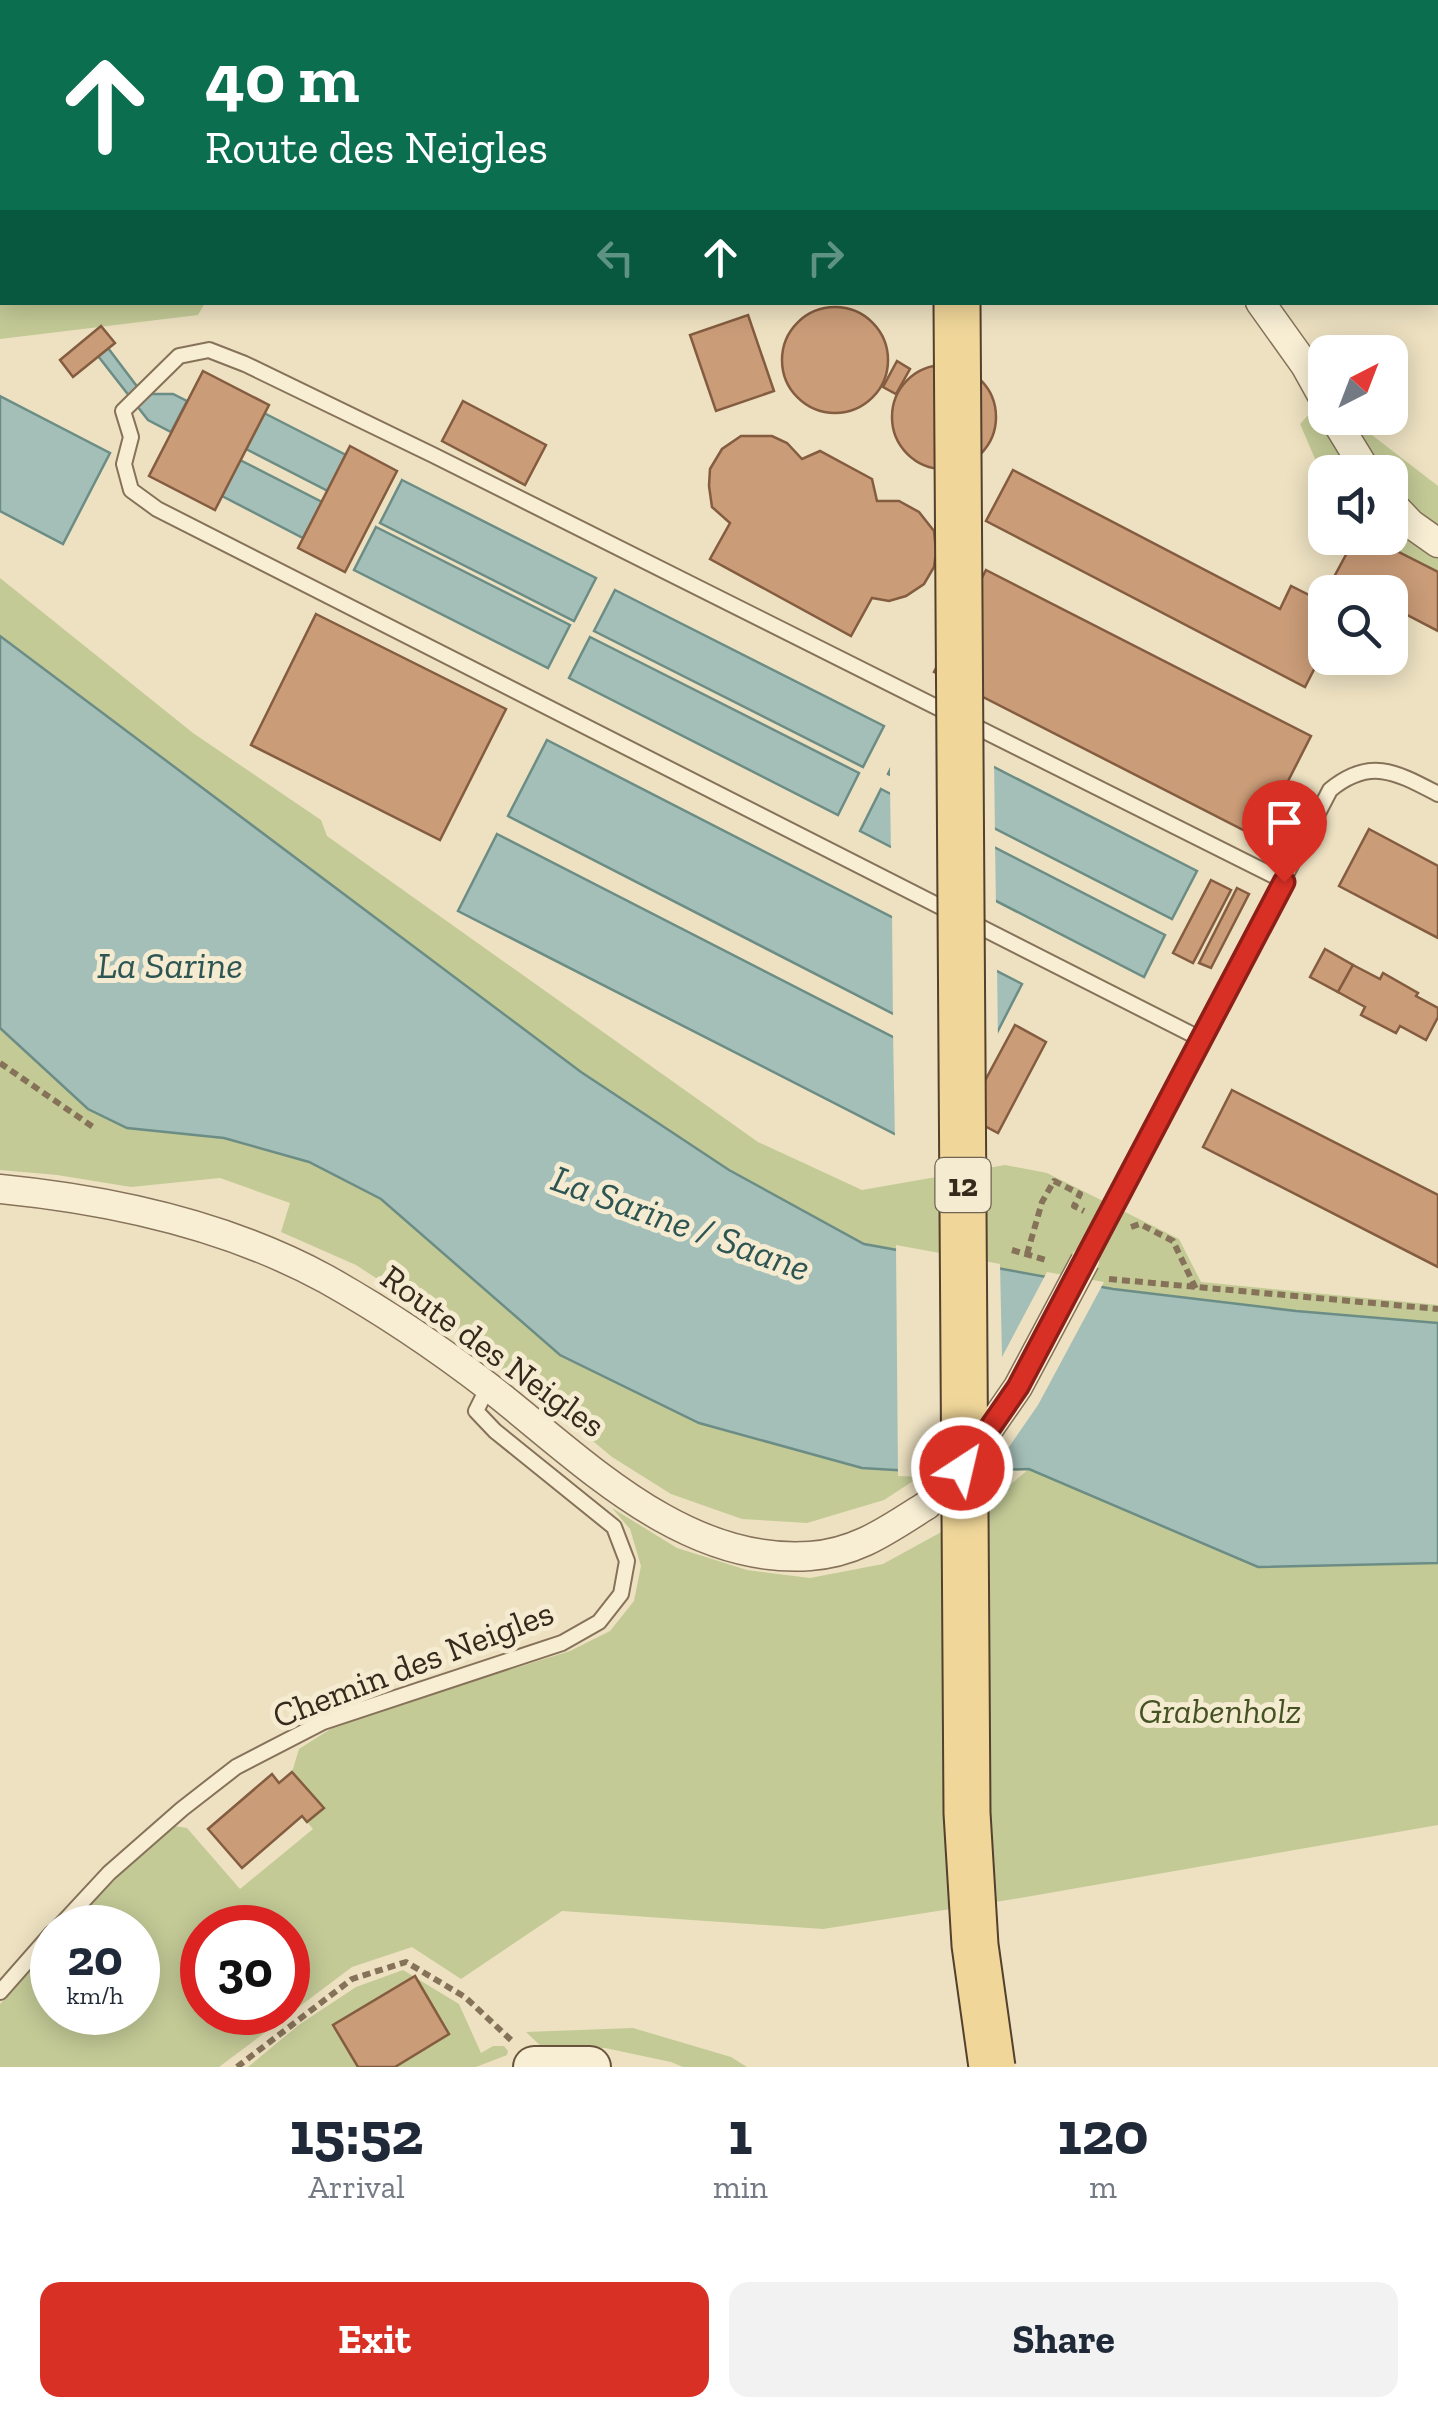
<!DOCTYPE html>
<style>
:root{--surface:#fff;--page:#f2f2f3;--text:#1f2937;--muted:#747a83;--accent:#d93025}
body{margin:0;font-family:"Zilla Slab",serif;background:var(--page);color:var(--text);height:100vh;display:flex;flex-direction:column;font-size:38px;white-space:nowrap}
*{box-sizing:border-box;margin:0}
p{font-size:32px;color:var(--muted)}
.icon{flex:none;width:55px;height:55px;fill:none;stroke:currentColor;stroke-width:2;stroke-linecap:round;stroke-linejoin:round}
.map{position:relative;height:2067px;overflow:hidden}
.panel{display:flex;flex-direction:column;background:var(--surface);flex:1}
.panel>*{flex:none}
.banner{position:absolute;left:0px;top:0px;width:1440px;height:305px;box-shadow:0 5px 25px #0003;background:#0b6e4f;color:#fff;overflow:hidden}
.needle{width:65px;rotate:42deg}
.fabs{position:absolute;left:1308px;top:335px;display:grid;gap:20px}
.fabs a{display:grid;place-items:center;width:100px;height:100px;border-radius:20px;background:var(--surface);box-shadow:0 5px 25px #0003;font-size:50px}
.speed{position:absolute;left:30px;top:1905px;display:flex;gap:20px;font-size:50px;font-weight:700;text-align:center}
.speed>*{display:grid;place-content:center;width:130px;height:130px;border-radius:50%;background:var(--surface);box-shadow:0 5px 25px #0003;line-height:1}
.speed small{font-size:25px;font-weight:400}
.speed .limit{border:15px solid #d22;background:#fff;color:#111}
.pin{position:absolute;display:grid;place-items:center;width:85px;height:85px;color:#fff;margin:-102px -42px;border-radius:50% 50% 50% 0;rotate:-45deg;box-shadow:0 0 10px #0007}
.pin .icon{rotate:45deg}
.me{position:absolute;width:110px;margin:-55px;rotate:35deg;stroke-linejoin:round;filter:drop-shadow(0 0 8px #0008)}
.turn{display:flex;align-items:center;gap:35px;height:210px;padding:0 40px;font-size:45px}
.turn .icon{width:130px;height:130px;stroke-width:2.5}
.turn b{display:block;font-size:70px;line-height:85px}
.lanes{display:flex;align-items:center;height:95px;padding:0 40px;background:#0003;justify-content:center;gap:50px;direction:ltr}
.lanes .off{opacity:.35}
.eta{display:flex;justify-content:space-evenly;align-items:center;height:170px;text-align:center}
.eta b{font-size:60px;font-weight:700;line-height:70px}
.cta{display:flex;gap:20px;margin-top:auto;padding:20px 40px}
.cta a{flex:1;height:115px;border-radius:20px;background:var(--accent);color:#fff;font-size:40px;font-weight:700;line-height:115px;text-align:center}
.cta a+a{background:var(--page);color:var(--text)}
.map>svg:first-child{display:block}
</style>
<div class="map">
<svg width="1438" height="2067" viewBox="0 0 1438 2067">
<rect width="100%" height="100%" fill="#ede1c1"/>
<g fill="#c3ca96" fill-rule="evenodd">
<path d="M0,0H374L372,2H2V302L205,303L198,315L0,339Z"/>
<path d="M1324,398L1438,486V572L1371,538H1390V472H1325V482L1300,424Z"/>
<path d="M0,578L193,733L321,820L327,836L758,1142L862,1190L1005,1165L1047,1173L1179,1239L1201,1282L1438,1305V1323L1296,1311L1113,1289L864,1244L729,1170L581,1072L0,636Z"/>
<path d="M0,1028L88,1109L126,1128L224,1138L309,1162L381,1199L560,1355L699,1423L862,1468L927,1472L884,1500L807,1523L742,1519L671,1494L612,1457L556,1410L416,1304L356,1265L281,1232L290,1203L220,1178L131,1187L57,1175L0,1170Z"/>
<path d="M1029,1469L1258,1567L1438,1563V1825L1014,1899L823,1929L562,1911L461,1979L412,1947L352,1967L219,2067H0V2004L52,1944V2012H138V1928L67,1927L140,1855L174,1826L187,1828L240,1889L313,1829L307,1822L323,1808L292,1772L299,1749L332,1728L400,1704L570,1651L610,1631L634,1601L641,1566L630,1529L612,1508L677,1548L747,1570L810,1578L883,1564L976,1513ZM202,1928H288V2012H202Z"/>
<path d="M403,1970L459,2004L481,2053L493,2046H504L508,2051L507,2055L476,2067H248L300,2024L356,1987Z"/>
<path d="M633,2028L731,2057L747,2067H683L671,2062L605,2048L544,2049L526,2032Z"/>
</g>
<g fill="#a4bfb8" stroke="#6b8d85" stroke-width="2.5">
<path d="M108,348L139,389L146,394H173L187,401L171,432L148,420L98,356Z"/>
<path d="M0,396L110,453L63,544L0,511Z"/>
<path d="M264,413L346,455L328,491L246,449Z"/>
<path d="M240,460L322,502L303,538L222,496Z"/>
<path d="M402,480L596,578L574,621L380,523Z"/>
<path d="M376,527L570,625L548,668L354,570Z"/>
<path d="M615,590L884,726L863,767L594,631Z"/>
<path d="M0,636L581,1072L729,1170L864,1244L1113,1289L1296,1311L1438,1323V1563L1258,1567L1029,1469L927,1472L862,1468L699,1423L560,1355L381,1199L309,1162L224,1138L127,1128L88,1109L0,1028Z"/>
<path d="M590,637L859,773L838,815L569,678Z"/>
<path d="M912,725L1197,871L1172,919L888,774Z"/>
<path d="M547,740L1022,984L983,1060L508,816Z"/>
<path d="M881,789L1165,935L1144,977L860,831Z"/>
<path d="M497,834L973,1078L934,1154L458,911Z"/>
</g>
<g fill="#ede1c1">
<path d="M911,721L994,762L995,834L890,781V758Z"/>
<path d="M890,788L995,842L996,907L891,853Z"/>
<path d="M892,911L997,965L998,1042L985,1065H981L893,1020Z"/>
<path d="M893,1032L975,1074L977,1080L938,1156L934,1159L895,1140Z"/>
<path d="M896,1245L1000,1264L1002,1357L1047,1272L1104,1282L1038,1405L1002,1457V1475L927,1477L898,1476Z"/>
</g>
<g fill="#ca9c78" stroke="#845c40" stroke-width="2.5">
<circle cx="835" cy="360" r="53"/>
<path d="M748,315L774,391L716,411L690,335Z"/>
<path d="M101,326L115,343L73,377L60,360Z"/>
<path d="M897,361L910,369L896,394L883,387Z"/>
<circle cx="944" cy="417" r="52"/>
<path d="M203,371L269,405L215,510L149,476Z"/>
<path d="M463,401L546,445L525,485L442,441Z"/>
<path d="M741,436H772L787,443L802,459L820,451L872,479L877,501H899L919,512L934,531L936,552L934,567L924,584L906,596L889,601L872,598L851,636L710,559L730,523L712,507L709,486L710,469L722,449Z"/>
<path d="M350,446L397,471L345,572L298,548Z"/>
<path d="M1013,470L1280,609L1291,586L1323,602L1311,624L1325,632V648L1305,687L986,521Z"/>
<path d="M1355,538H1371L1438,572V631L1390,606V592H1364L1334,577Z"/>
<path d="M986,570L1311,736L1259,838L934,672Z"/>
<path d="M316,614L506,709L440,840L251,745Z"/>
<path d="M1369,829L1438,866V938L1339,886Z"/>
<path d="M1211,880L1231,890L1193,963L1173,953Z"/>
<path d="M1237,888L1249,894L1211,968L1199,963Z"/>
<path d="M1325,949L1353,965L1338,992L1310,977Z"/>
<path d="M1353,965L1380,979L1383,973L1418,993L1416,996L1438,1008V1017L1426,1040L1400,1026L1396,1033L1361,1015L1365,1007L1338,992Z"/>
<path d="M1015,1025L1046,1042L998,1133L966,1116Z"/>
<path d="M1232,1090L1438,1195V1267L1203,1147Z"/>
<path d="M292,1772L324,1808L307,1822L302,1816L242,1868L208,1829L272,1774L279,1783Z"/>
<path d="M415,1976L449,2034L395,2067H358L333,2025Z"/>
</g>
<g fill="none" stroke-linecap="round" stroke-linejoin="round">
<defs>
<g id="lane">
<path d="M1201,1039L157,509L131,490L124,464L131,437L123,411L179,356L209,350L245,364L433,455L1284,881"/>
<path d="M1085,1261L1330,790C1370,757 1396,772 1438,794"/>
<path d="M58,1928L109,1873L182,1809L236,1767L323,1722L562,1643L599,1622L621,1594L627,1561L614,1527L495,1431L476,1411L488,1387"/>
<path d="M0,1992L52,1933"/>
</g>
<g id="street">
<path d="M1042,0L1045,2"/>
<path d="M589,2L593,0"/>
<path d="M0,74L2,75"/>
<path d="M1260,302L1305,365L1325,401"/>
<path d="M1334,418L1367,472"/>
<path d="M1390,502L1411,524L1438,543"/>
<path d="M0,1189C112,1200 227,1225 326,1279C383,1311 438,1348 490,1388C582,1460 683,1565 810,1556C857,1553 889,1529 927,1505"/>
</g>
<path id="secondary" d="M534,2067H590"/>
<path id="primary" d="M955,0V2"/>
</defs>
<use href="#lane" stroke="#867259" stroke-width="18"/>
<use href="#street" stroke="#867259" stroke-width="31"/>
<use href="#secondary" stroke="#67533c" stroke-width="44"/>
<use href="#primary" stroke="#53402d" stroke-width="49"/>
<g stroke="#867259" stroke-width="6" stroke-dasharray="8 5" stroke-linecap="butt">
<path d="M0,1063L96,1129"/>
<path d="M1131,1227L1140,1224L1173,1241L1196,1289"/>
<path d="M1012,1250L1049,1261"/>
<path d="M1027,1254L1042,1202L1054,1181L1080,1194L1074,1206L1084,1211"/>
<path d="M1109,1279L1438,1309"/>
<path d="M237,2067L352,1979L406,1962L465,1997L511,2040"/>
</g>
<use href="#lane" stroke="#f8eed4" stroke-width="14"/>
<use href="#street" stroke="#f8eed4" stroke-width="28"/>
<use href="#secondary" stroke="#f8eed4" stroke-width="40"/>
<use href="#primary" stroke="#f0d699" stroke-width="45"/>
<defs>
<path id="street-bridge" d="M927,1505L962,1468L1018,1387L1085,1261"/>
<path id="primary-bridge" d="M957,302L967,1813L975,1945L992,2067"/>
</defs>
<use href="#street-bridge" stroke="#867259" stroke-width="31" stroke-linecap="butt"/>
<use href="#primary-bridge" stroke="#53402d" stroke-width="49" stroke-linecap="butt"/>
<use href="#street-bridge" stroke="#f8eed4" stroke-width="28"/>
<use href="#primary-bridge" stroke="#f0d699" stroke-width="45"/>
</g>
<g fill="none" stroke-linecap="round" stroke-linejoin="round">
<defs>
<path id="route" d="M962,1468L1018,1387L1284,882"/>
</defs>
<use href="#route" stroke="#8d1f18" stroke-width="25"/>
<use href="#route" stroke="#d93025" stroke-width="18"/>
</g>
<g text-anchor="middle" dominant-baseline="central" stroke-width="10" stroke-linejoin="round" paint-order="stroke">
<rect fill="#f4ebd1" stroke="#6f6453" stroke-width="2.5" x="935.5" y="1158" width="55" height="54" rx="8"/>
<g font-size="32" font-weight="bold" fill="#362a1d">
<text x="963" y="1185">12</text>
</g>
<g font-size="35" fill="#362a1d" stroke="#f4ebd1">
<text transform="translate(493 1351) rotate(36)">Route des Neigles</text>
<text transform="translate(413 1664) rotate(-21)">Chemin des Neigles</text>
</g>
<g font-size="35" font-style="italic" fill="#455224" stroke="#f4ebd1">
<text x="1220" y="1711">Grabenholz</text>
</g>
<g font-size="38" font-style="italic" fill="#2d5553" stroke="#f4ebd1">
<text x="170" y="965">La Sarine</text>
<text transform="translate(681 1223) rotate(20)">La Sarine / Saane</text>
</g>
</g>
</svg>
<div class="fabs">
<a><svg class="needle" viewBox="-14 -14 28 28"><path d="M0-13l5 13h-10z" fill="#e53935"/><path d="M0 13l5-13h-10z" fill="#747a83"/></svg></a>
<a><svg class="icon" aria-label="sound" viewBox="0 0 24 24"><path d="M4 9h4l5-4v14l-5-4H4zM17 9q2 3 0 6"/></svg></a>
<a><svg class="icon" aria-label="search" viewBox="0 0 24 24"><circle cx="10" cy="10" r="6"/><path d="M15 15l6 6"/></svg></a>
</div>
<div class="speed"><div>20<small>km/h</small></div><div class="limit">30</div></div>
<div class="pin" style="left:1284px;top:882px;background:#d93025"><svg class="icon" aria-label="arrive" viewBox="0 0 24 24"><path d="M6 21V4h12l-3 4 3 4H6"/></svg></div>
<svg class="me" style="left:962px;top:1468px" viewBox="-20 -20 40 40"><circle r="17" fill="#d93025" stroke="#fff" stroke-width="3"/><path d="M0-11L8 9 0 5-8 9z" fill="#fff"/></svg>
<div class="banner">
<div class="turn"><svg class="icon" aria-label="ahead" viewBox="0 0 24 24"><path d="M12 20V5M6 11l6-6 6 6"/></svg><div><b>40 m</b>Route des Neigles</div></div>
<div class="lanes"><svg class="icon off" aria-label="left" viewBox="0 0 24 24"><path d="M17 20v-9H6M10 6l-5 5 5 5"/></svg><svg class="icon" aria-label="ahead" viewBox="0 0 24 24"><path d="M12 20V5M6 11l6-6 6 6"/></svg><svg class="icon off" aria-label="right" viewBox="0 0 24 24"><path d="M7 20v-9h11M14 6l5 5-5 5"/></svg></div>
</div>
</div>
<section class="panel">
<div class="eta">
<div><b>15:52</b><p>Arrival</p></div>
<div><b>1</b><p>min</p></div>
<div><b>120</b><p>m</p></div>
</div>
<div class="cta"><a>Exit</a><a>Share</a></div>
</section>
